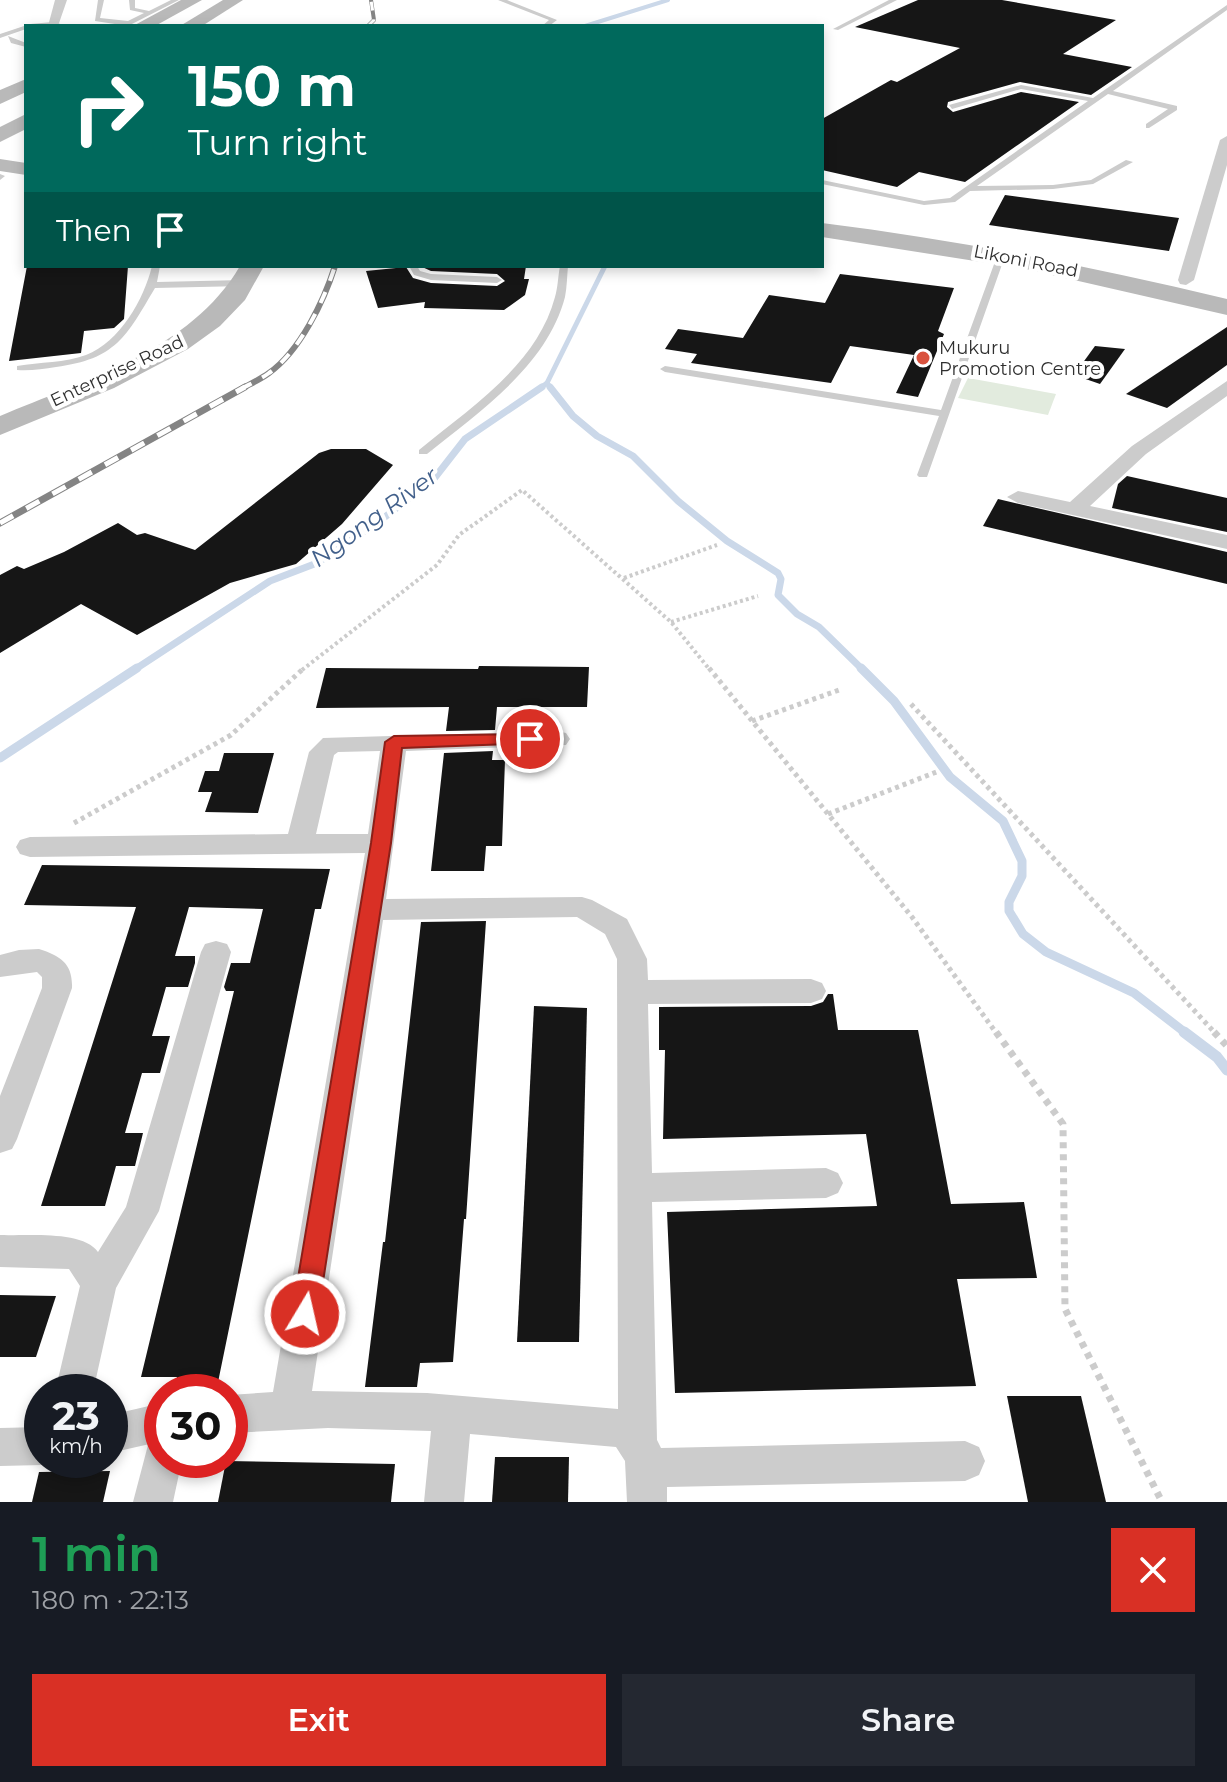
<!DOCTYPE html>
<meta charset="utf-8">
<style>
:root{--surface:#171b24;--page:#242831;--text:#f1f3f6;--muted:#9ea1a6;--accent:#d93025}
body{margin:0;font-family:Montserrat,sans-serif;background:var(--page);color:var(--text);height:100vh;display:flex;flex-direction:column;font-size:30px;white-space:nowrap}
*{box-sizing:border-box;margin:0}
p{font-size:26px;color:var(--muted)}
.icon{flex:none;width:44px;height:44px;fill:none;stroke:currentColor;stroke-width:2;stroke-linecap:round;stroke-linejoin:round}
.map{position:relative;height:1502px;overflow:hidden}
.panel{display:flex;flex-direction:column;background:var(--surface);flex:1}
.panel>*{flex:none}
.top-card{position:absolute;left:24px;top:24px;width:800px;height:244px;border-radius:0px;box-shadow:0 4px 12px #0003;background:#00695c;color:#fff;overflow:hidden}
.speed{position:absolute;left:24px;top:1374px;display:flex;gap:16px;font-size:40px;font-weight:700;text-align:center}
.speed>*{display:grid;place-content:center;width:104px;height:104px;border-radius:50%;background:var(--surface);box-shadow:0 4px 12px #0003;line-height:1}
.speed small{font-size:20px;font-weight:400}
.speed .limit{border:12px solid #d22;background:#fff;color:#111}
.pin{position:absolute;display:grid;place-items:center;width:68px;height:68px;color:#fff;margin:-34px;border:4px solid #fff;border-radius:50%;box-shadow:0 2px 8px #0007}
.me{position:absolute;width:88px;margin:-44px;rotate:9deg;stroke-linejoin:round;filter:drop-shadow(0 0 6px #0008)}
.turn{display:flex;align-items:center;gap:28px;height:168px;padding:0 32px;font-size:36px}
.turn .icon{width:104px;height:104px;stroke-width:2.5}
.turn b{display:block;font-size:56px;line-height:68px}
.then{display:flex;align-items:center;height:76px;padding:0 32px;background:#0003;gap:16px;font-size:30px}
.round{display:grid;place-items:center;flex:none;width:84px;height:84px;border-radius:0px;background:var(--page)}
.headline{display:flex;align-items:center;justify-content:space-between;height:136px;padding:0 32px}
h1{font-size:48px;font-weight:600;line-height:60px;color:#1e9e55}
.action{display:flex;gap:16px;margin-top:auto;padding:16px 32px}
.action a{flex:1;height:92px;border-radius:0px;background:var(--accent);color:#fff;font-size:32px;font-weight:600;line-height:92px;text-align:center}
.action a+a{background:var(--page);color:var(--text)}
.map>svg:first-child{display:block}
</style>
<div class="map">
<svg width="1227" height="1502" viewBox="0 0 1227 1502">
<rect width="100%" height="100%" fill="#fff"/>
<path fill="#e2ebde" d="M968,378L1056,394L1048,415L958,398Z"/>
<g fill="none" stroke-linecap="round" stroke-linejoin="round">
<path stroke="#cbd8e9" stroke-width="4" d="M585,26L668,0"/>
<g stroke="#cbd8e9" stroke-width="5">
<path d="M547,383L551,389"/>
<path d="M539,389L547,383L605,266"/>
</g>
<g stroke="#cbd8e9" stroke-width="7">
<path d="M550,387L573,416L597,436L633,456L678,501L727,541L778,573L781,579L778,595L797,614L819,627L863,670"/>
<path d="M134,670L270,581L317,563L381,520L433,480L465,439L542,387"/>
</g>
<g stroke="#cbd8e9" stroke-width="9">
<path d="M861,668L894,701L950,777L1003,821L1022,861V876L1009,902V911L1023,934L1046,952L1134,993L1187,1034"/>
<path d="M0,758L137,668"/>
</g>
<path stroke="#cbd8e9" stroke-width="11" d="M1184,1032L1217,1057L1227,1070"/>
</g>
<g fill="#161616">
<path d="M918,0H1002L1116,20L1063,54L1132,67L1091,95L1020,82L948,102L947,107L953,112L1021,92L1079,102L965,182L919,172L897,187L822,170V119L891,80L897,82L960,48L855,27Z"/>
<path d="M1005,195L1179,218L1169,251L989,225Z"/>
<path d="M27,266H128L124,319L114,328L84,331L81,353L9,361Z"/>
<path d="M420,266H526L524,279H529L525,295L504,310L424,308L425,302L378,308L366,271L406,267L413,278L431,283L497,286L505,281L497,274L431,271Z"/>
<path d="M840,274L954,288L938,331L944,334L918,397L896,393L914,355L850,346L831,383L691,363L697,354L665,349L678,329L743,338L769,295L825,303Z"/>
<path d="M1227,327V365L1167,408L1126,394Z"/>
<path d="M1095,346L1125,349L1100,384L1074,375Z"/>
<path d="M331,449H366L393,465L342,524L296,564L230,583L137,635L81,604L0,653V575L17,566L24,569L64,552L118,523L137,535L145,533L195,550L319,453Z"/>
<path d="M1127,476L1227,498V532L1112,508L1118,484Z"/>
<path d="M998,499L1227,552V584L983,526Z"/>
<path d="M479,666L589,667L587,707H497L495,730L446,731L449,707L316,708L326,668L478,669Z"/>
<path d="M493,751L492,760H505L502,846H486L484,871H431L444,753Z"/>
<path d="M224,753H274L258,813L205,812L212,792H198L205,771H219Z"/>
<path d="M42,865L330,869L321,909H315L216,1392H174L177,1377H141L234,991H226L224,987L231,963H250L263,909L189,907L175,956H195V963L188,987H166L152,1036H170L160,1073H142L125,1133H143L135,1166H116L105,1206H41L136,907L24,905Z"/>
<path d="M486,921L466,1219H464L453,1362L420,1363L417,1387H365L383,1242H385L421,922Z"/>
<path d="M828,994H833L838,1030H918L951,1204L1024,1202L1037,1278L957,1279L976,1386L675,1393L667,1212L877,1206L866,1134L663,1139L665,1050H659V1007L811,1006L823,1002Z"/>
<path d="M534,1006L587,1008L579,1342H517Z"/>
<path d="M0,1295L56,1296L36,1357H0Z"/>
<path d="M1007,1396H1081L1106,1502H1028Z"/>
<path d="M495,1457H569L568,1502H492Z"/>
<path d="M226,1461L395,1464L391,1502H218Z"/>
<path d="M110,1471L103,1502H32L39,1472Z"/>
</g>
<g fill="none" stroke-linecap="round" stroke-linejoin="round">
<g stroke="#ccc" stroke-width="4" stroke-dasharray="3 3" stroke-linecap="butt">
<path d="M624,578L717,545"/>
<path d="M671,622L758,596"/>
<path d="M302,670L437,565L459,535L522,490L671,622L710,670"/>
</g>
<g stroke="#ccc" stroke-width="5" stroke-dasharray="4 4" stroke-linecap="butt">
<path d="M709,668L912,917L997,1034"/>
<path d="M911,704L1216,1034"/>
<path d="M752,721L842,689"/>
<path d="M828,814L939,771"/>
<path d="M74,823L231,735L304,668"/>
</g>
<g stroke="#ccc" stroke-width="7" stroke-dasharray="6 6" stroke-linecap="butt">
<path d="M996,1032L1063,1124L1065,1309L1162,1502"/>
<path d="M1214,1032L1227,1046"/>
</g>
<g fill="#ccc" fill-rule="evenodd">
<path d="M98,0H104L100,18L128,21L144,13L130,10L129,0H135V8L149,11L171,0H179L128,26L95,21Z"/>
<path d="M498,0H507L557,20L549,26H542L549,20Z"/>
<path d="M889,0H897L838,30L833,29Z"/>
<path d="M1227,5V10L1113,91L1177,106V110L1149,128H1146V124L1168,109L1108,94L977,186L1053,185L1091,180L1126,160L1133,162L1093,184L1053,189L970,191L955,202L924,205L822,184V180L924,201L950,198L1088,101L1021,89L952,109L949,105L1021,85L1093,98Z"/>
<path d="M53,22L68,26H26V29L0,38V34L30,24Z"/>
<path d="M8,36L26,43V47L11,43Z"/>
<path d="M0,174L5,176L0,180Z"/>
<path d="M1001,253L1005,256L927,477H919L917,475L939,416L665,372L660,369L665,366L941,410L997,256Z"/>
<path d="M152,266H160L157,282L244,280L249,283L244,286L155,288C126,337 116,359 56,367C43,369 30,371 17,370V366C40,362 65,363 86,355C120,342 144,299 152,266Z"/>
<path d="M409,266H417L420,271L431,274L497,277L502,280L497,283L431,280L414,275Z"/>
<path d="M560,266H568C567,276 567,287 565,297C547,366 479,412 427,454H419V450C470,408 537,365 555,297C558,287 558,276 560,266Z"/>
</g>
<g fill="#ccc" fill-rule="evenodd">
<path d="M55,0H67L58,26H48Z"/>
<path d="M1227,136V165L1194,280L1186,285L1180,284L1178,280L1220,140Z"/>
<path d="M1227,381V396L1146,454L1090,506L1227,535V549L1018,503L1007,497L1018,491L1070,502L1132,446Z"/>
<path d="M557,731L566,733L570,739L566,745L406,751L386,899L582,897L592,900L627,919L647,959L648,980L811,979L822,983L826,991L822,999L811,1003L648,1004L652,1173L826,1168L838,1173L843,1183L838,1193L826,1198L652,1202L657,1440L661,1448L965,1441L979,1447L985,1461L979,1475L965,1481L667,1487V1502H627L625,1461L616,1447L470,1434L464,1502H424L431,1431L328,1428L230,1433V1395L273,1392L365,853L30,857L20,854L16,847L20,840L30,837L288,834L309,752L323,738ZM380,751L368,834H316L334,755L338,752ZM577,917L605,934L617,959L618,1409L427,1393L312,1391L383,920Z"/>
<path d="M216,941L227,944L231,952L159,1211L116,1288L93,1392H55L80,1286L69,1269L0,1267V1235C27,1236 83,1230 98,1252L126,1207L201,952L205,944Z"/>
<path d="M39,949C61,956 73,964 72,988L17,1139L12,1149L0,1153V1096L42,988V977L37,972L0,977V955L19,950Z"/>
<path d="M162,1403V1460H182L173,1502H133L148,1445L154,1443L110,1453V1415Z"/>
<path d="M42,1427V1460H55L42,1465L0,1466V1428Z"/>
</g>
<g fill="#b9b9b9" fill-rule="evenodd">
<path d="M181,0H202L155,26H133Z"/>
<path d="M223,0H243L202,26H180Z"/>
<path d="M26,79V92L0,104V90Z"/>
<path d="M26,114V129L0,142V127Z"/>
<path d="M0,159L26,163V175L0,171Z"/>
<path d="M822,223C959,240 1093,267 1227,299V315L1026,269L822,237Z"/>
<path d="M240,266H264L245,300L220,326L188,349L114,388L0,435V416C85,380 191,350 240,266Z"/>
</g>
<defs>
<path id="rail-far2" d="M368,26L374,20L371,0"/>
<path id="rail-far1" d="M241,389C250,384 261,379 269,373C300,351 324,301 335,266"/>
<path id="rail" d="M0,523L245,387"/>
</defs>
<use href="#rail-far2" stroke="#848484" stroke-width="4"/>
<use href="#rail-far1" stroke="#848484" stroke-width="6"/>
<use href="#rail" stroke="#848484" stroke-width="7"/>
<use href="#rail-far2" stroke="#fff" stroke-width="3" stroke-dasharray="9" stroke-linecap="butt"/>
<use href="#rail-far1" stroke="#fff" stroke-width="4" stroke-dasharray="12" stroke-linecap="butt"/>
<use href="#rail" stroke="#fff" stroke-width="5" stroke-dasharray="15" stroke-linecap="butt"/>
</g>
<path fill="#d93025" stroke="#8d1f18" stroke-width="2" d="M530,734L539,739L536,743L402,748L391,843L318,1314L314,1323L305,1326L296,1323L292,1314L371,843L385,742L394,736Z"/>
<circle fill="#d9523e" stroke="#fff" stroke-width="3" cx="923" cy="358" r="8"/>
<g text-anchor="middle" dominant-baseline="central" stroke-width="8" stroke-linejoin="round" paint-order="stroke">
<g font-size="18" fill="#2f2f2f" stroke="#fff">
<text transform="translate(1026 261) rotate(11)">Likoni Road</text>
<text transform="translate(117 371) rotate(-25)">Enterprise Road</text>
</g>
<g font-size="18" fill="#2f2f2f" stroke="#fff" text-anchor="start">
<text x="939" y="348">Mukuru<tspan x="939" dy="21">Promotion Centre</tspan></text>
</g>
<g font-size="24" font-style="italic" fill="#42608b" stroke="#fff">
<text transform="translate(374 517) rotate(-36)">Ngong River</text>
</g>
</g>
</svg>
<div class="speed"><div>23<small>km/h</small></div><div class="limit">30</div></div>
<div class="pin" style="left:530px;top:739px;background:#d93025"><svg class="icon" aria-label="arrive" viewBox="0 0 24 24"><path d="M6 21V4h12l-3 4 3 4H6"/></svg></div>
<svg class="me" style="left:305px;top:1314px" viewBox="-20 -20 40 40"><circle r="17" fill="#d93025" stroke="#fff" stroke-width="3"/><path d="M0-11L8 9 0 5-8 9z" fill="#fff"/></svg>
<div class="top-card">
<div class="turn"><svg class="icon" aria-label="right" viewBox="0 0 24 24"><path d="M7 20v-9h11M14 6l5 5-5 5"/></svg><div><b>150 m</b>Turn right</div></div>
<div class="then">Then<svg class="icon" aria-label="arrive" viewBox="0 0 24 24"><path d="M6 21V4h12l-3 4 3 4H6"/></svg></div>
</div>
</div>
<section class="panel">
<div class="headline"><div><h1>1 min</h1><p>180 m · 22:13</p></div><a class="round" style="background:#d93025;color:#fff"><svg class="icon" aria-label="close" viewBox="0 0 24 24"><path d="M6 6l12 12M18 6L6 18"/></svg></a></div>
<div class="action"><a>Exit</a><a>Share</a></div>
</section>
